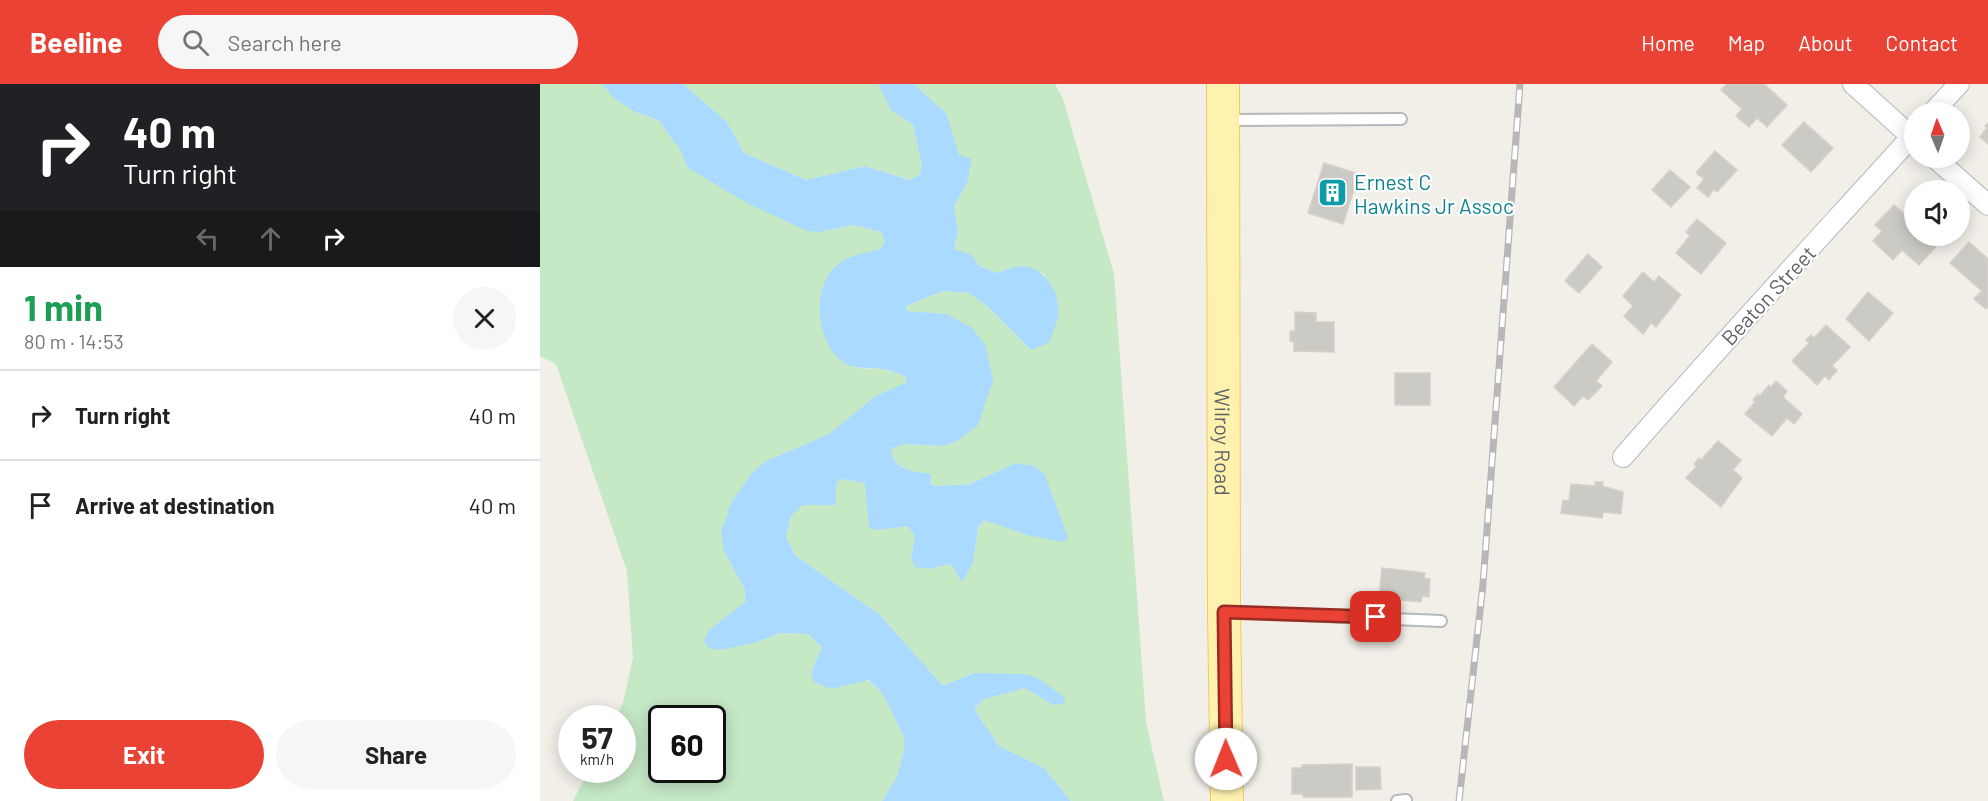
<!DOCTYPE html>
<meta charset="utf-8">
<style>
:root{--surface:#fff;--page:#f6f6f6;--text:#222;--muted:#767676;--line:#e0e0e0;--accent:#ea4335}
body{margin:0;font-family:Barlow,sans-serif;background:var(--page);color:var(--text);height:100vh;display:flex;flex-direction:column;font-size:22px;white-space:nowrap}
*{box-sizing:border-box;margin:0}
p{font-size:20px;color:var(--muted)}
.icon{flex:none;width:33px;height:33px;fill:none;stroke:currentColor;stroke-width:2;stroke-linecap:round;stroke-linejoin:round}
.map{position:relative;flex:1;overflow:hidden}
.side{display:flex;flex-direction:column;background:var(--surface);width:540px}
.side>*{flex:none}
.guide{background:#202124;color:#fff;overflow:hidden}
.needle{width:39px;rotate:358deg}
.fabs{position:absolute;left:1364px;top:18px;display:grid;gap:12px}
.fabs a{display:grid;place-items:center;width:66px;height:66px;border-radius:50%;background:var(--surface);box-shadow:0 3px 15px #0003;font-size:30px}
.speed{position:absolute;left:18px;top:621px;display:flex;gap:12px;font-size:30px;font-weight:700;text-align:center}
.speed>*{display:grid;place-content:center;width:78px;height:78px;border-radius:50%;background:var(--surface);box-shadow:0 3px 15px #0003;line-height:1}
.speed small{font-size:15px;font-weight:400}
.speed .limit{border:3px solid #111;border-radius:9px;background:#fff;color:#111}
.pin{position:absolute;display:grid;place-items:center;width:51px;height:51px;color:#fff;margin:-26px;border-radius:12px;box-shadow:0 3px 9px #0006}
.me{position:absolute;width:66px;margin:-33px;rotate:359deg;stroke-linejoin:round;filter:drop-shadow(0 0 4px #0008)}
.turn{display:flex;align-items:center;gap:21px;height:126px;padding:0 24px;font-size:27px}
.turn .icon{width:78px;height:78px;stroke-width:2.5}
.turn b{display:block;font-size:42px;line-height:51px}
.lanes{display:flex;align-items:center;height:57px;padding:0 24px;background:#0003;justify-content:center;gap:30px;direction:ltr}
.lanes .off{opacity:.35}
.round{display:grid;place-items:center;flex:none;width:63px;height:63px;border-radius:32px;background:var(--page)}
.headline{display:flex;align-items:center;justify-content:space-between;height:102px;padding:0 24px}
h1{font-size:36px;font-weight:700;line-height:45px;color:#1e9e55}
.button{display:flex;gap:12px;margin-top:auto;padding:12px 24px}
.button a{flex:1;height:69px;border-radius:36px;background:var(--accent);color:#fff;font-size:24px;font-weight:700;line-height:69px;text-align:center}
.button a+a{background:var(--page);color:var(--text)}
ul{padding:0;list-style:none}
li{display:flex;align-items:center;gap:18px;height:90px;padding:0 24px;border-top:2px solid var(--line)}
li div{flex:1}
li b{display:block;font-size:22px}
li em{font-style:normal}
header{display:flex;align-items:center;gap:36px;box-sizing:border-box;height:84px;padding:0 30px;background:var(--accent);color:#fff}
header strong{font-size:28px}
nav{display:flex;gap:33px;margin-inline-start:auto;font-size:21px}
.search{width:420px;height:54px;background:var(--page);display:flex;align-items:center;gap:15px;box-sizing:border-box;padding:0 21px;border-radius:33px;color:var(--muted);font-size:22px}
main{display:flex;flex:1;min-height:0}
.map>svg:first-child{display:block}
</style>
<header>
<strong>Beeline</strong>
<div class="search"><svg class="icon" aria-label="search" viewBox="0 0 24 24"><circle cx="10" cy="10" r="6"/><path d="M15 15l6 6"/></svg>Search here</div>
<nav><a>Home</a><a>Map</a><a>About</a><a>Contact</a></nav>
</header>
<main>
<section class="side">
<div class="guide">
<div class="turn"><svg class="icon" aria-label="right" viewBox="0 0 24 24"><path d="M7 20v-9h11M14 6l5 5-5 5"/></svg><div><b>40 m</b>Turn right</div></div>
<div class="lanes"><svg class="icon off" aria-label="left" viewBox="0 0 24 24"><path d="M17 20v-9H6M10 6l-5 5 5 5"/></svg><svg class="icon off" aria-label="ahead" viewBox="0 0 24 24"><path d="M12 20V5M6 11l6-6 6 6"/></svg><svg class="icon" aria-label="right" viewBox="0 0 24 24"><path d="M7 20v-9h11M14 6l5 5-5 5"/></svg></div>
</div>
<div class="headline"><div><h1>1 min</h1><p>80 m · 14:53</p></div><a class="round"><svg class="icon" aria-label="close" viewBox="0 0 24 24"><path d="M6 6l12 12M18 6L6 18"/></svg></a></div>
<ul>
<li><svg class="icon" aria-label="right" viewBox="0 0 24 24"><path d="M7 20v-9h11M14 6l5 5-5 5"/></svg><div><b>Turn right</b></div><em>40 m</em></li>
<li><svg class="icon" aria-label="arrive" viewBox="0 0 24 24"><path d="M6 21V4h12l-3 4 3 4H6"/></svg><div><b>Arrive at destination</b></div><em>40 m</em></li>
</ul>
<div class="button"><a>Exit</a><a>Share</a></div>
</section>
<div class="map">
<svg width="1448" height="717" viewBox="0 0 1448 717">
<rect width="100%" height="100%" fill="#f1efe8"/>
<g fill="#c5e8c5" fill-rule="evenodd">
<path d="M0,0H62L73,13L93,27L118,36L139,64L148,84L280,148L313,141L341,148L345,157L340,165L302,177L315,284L344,285L365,292L368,298L334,313L289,350L226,377L184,467L204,504L206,517L169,546L214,559L240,549L268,550L282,563L271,589L291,605L327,596L343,610L364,653V667L356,695L342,717H33L49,686H82V634H75L83,619L93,574L87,487L16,280L0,272ZM122,634H172V686H122Z"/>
<path d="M143,0H338L351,26L373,41L382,82L380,91L371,96L325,82L266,96L204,69L187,38Z"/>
<path d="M374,0H515L523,15L574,190L606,638L624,717H531L504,684L459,662L434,625L444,615L485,604L513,621L523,612L433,589L403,602L340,531L256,472L246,453L251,432L263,421L301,395L325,399L338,446L368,442L375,452L371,474L389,485L411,480L433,479L438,444L444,435L487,451L476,379L430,400L395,402L390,400L391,390C373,387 358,388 351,370L353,364L363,360L404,362L407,230L367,227L366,222L405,207L429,209L447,222L491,266L505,191C483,180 478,182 456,189L440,182L430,170L414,166L418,148L414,122L427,99L407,30Z"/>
</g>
<path fill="#aadaff" d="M62,0H143L187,38L204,69L266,96L325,82L370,96L380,91L382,82L373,41L351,26L338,0H374L407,30L419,71L432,75L427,99L414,122L418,148L414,165L430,170L440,182L456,189C466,186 478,180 488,183C508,188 521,212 518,232C516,241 512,250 509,259L491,266L447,222L429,209L404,207L366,222L367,227L407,230L432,244L445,261L453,296L438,341L419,356L404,362L363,360L353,364L351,370C359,388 374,387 391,390L390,400L395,402L430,400L476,379L495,382L505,391L528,454L523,458L487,451L444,436L438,444L433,479L422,498L411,480L389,485L375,483L371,474L375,452L368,442L338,446L329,444L325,399L301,395L296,399V421H263L251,432L246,453L256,472L340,531L403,602L433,589L483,590L496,593L523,612L526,619L513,621L485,604L444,615L434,625L459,662L504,684L531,717H342L356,695L364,667V653L343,610L328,596L291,605L274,598L271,589L282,563L268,550L240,549L214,559L180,566L169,564L164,557L169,546L206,517L204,504L184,467L181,449L191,419L213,388L226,377L289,350L334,313L367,298L365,292C358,290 350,286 343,285C331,283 317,286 306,280C275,261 269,199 301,178C311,171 328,169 340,165L345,157L341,148L313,141L280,148L267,147L207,119L148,84L139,64L118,36L93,27L73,13Z"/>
<g fill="#cccac5" stroke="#d6d1c6" stroke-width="1.5">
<path d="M1187,0H1224L1247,21L1227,43L1217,34L1209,43L1196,32L1202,25L1181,6Z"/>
<path d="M1264,38L1293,64L1271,88L1242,61Z"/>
<path d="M1448,39V60L1440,53L1447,44L1445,42Z"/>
<path d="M1175,67L1197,86L1177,108L1174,105L1168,113L1157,104L1164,95L1156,89Z"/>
<path d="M784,79L819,90L803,140L768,129Z"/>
<path d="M1130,86L1150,103L1131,123L1112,106Z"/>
<path d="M1354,121L1365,131L1370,126L1374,129V152H1393L1400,158L1379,181L1362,166L1353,176L1333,157L1342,147L1335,141Z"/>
<path d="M1157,135L1186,159L1161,190L1136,169L1150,152L1146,148Z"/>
<path d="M1429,158L1448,175V222L1446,225L1434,215L1442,207L1410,179Z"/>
<path d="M1048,170L1062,183L1039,209L1025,197Z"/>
<path d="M1103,188L1114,198L1119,192L1141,211L1116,243L1111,239L1103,250L1084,232L1093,222L1083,212Z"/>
<path d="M1328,208L1353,229L1329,257L1306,235Z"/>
<path d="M755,228L776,229V238H794V268L754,267V258L750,257V247H755Z"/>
<path d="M1286,241L1310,263L1292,282L1297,286L1289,296L1285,292L1277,301L1252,277L1269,259L1266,256L1271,251L1274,254Z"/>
<path d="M1052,260L1072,278L1056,297L1062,302L1048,316L1043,312L1034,322L1014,303Z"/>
<rect x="855" y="289" width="35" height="32"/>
<path d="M1236,297L1247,307L1243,313L1262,330L1254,340L1247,334L1232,352L1205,330L1215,318L1213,316L1218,310L1220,312L1229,301L1231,303Z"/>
<path d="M1178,357L1201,376L1193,386L1202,394L1181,423L1146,394L1157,382L1154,380L1159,374L1161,376Z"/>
<path d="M1055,398H1063L1062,402L1083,408L1081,430L1063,428L1062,434L1021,429L1023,416L1029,417L1031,400L1055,402Z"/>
<path d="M842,484L885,489L884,494L890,495L889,513L882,512L881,518L839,514Z"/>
<path d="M812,680V713H763V710H752V684H762V681Z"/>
<path d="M816,683H840L841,705L816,706Z"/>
</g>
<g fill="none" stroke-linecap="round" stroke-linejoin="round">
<defs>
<g id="lane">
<path d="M686,36L861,35"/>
<path d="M687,528L901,537"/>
<path d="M857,717L866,716"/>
</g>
<g id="street">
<path d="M1313,0L1374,55"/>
<path d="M1393,28L1419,0"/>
<path d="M1395,74L1448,121"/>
<path d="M1083,373C1178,263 1277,157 1374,50"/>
</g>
<g id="primary">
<path id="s1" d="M683,0L684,528L687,717"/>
</g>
</defs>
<use href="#lane" stroke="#b5b8bc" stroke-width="14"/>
<use href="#street" stroke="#b5b8bc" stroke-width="22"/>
<use href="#primary" stroke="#f2c960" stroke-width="34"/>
<use href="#lane" stroke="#fff" stroke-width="10"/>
<use href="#street" stroke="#fff" stroke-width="20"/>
<use href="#primary" stroke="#fff2af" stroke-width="32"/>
<defs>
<path id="rail" d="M919,717L943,500L980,0"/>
</defs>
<use href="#rail" stroke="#b6b7b8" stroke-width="7"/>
<use href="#rail" stroke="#fff" stroke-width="4.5" stroke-dasharray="14" stroke-linecap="butt"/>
</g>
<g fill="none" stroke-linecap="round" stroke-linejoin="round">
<defs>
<path id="route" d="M686,675L684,528L836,533"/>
</defs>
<use href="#route" stroke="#982c22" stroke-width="15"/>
<use href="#route" stroke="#ea4335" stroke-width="10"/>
</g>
<defs>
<symbol id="building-square" viewBox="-11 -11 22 22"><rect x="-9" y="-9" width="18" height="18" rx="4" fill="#0f9aa8" stroke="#fff"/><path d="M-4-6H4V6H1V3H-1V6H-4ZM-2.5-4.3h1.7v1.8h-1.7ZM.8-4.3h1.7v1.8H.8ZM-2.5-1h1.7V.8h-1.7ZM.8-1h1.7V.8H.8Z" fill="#fff"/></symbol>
</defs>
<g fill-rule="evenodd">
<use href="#building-square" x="776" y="92" width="33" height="33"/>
</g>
<g text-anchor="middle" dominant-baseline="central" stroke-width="4.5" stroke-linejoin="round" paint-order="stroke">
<g font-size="21" fill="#0d838f" stroke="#fff" text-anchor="start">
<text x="814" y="97">Ernest C<tspan x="814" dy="24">Hawkins Jr Assoc</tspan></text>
</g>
<g font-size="21" fill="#5f6368" stroke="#fff">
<text transform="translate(1228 211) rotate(-47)">Beaton Street</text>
<text stroke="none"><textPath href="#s1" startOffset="358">Wilroy Road</textPath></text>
</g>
</g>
</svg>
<div class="fabs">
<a><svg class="needle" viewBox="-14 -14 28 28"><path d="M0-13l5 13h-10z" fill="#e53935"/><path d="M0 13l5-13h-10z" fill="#767676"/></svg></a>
<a><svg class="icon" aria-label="sound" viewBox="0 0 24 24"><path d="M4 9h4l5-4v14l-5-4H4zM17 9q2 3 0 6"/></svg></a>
</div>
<div class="speed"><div>57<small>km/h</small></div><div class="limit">60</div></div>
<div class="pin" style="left:836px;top:533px;background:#d93025"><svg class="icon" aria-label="arrive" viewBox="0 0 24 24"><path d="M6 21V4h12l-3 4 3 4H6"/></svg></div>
<svg class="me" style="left:686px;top:675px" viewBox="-20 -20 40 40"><circle r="19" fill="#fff"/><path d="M0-13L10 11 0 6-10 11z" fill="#ea4335"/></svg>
</div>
</main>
